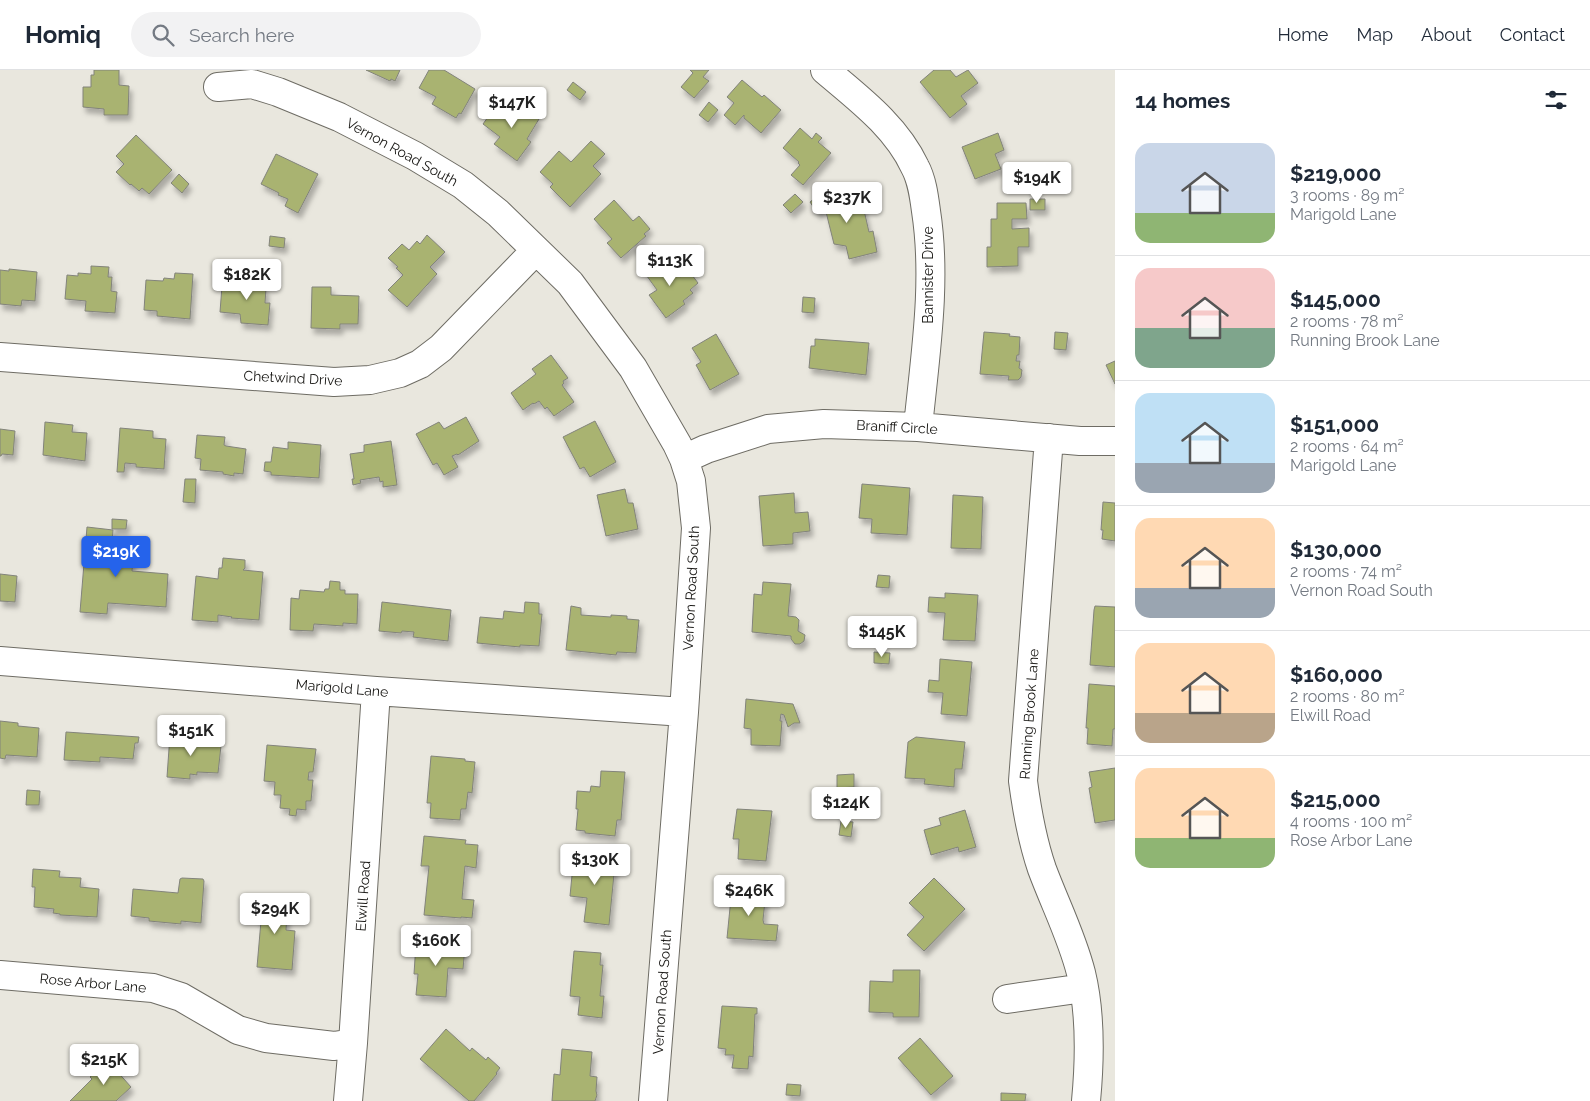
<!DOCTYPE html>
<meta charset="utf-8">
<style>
:root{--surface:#fff;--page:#f2f2f3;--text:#1f2937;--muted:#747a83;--line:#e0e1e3;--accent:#2563eb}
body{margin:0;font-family:Raleway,sans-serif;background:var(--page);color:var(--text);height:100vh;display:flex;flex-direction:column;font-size:19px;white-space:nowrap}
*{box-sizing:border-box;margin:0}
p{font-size:16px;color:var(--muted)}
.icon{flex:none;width:28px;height:28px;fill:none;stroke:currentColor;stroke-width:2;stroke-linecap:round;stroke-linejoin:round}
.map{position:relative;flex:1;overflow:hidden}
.sheet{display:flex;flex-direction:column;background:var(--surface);width:475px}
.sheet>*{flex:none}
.price{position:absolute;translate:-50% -42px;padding:0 11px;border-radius:5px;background:#fff;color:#222;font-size:16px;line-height:32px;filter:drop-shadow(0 1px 2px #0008)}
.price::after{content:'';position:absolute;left:50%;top:30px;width:15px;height:11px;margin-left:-8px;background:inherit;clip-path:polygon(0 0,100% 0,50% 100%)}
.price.current{background:var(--accent);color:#fff}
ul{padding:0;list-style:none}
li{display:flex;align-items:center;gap:15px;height:125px;padding:0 20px}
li+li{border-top:1px solid var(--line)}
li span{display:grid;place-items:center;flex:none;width:140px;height:100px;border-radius:15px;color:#555}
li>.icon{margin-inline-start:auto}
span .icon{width:60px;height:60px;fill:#fffc;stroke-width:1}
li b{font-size:21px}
h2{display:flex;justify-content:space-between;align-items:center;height:60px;padding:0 20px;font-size:21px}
header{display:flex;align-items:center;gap:30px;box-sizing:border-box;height:70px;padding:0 25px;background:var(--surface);border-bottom:1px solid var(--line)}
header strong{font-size:24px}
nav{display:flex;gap:28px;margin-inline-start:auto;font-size:18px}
.search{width:350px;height:45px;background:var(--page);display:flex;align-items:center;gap:12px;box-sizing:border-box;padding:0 18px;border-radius:28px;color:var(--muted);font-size:19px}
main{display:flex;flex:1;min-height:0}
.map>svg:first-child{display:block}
.building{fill:#a9b371;stroke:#82837b;filter:url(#shadow)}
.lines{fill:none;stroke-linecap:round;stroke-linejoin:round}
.minor-casing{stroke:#6e6c64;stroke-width:30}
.minor{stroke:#fff;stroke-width:28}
.labels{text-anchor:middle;stroke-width:4;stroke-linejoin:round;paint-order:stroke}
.street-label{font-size:14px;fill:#181714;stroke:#fff}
</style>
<header>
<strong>Homiq</strong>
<div class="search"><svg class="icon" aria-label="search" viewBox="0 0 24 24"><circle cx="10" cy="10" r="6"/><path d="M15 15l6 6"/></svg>Search here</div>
<nav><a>Home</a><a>Map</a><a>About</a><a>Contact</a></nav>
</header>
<main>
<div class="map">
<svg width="1115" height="1031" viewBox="0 0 1115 1031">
<defs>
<filter id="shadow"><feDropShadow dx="3" dy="5.5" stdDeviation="2.5" flood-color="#0004"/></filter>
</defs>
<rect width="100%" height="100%" fill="#e9e7de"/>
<path class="building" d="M94 0H119V15L129 16 128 45H104V39L83 37V17H91V5H94Z
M366 0H400L395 11 391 9 390 11Z
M429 0H444L475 19 461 44 459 43 456 48 432 34 436 27 419 18Z
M690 0H709L703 7 709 11 694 28 681 17 693 3Z
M934 0H950L956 7 968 0 978 13 961 26 967 34 950 48 920 12Z
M742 10 762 27 764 25 781 40 761 63 744 48V45L735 55 724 45 734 33 727 27Z
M573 12 586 22 580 30 567 20Z
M709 32 718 40 708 52 699 45Z
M498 33 515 43 521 35 539 49 527 69 531 72 517 91 494 74 500 67 483 54Z
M800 58 812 69 816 63 822 68 818 72 831 83 803 115 791 105 800 95 798 93 799 92 783 78Z
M998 63 1004 80 995 84 1001 99 975 109 962 77Z
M136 65 172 100 149 124 142 118 139 121 131 114 130 115 116 102 124 94 116 86Z
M591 71 605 84 593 96 601 104 570 137 550 117 553 114 540 102 559 81 571 92Z
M276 84 318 104 298 143 285 136 288 129 278 125 279 123 261 114Z
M179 104 189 114 182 123 171 113Z
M828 118 839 131 861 127 869 162 873 161 877 182 849 189 846 176 834 174 825 138 818 144 810 132Z
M795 124 803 132 791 143 783 135Z
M1030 129H1045V140H1030Z
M614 130 633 151 639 146 650 159 644 164 646 166 621 188 607 173 612 169 594 149Z
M997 133H1026L1027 149H1012V159L1029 158V177H1018V196L987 197V177H991V149H997Z
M427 165 445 182 430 197 437 204 407 237 388 220 403 205 396 198 398 197 388 188 402 174 409 180 417 171 420 174Z
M270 166 285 168 284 178 269 176Z
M665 187 670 195 672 194 680 207 689 201 698 213 690 220 693 223 683 231 685 234 666 248 649 225 657 220 644 202Z
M91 196 109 197 108 207H112L111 221 117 222 115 243 85 241 86 231 65 229 67 205 78 206V203L91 204Z
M9 199 37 202 35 231 22 230 21 236 0 234V200L9 201Z
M175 203 193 204 190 249 157 246V241L144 240 146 210 163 211 164 208 174 209Z
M247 204 263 206 262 218 266 219 265 233H270L268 255 241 253 240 244 220 242 222 216 246 217Z
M312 217H331V225L359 226 358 254H340V259L311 258Z
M803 227 815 228 814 243 802 242Z
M984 262 1010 264 1009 266 1020 267 1019 285H1017L1016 291H1020L1019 298 1022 300 1021 307 1018 310H1008L1009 306 980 304Z
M1055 262 1068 263 1066 280 1054 279Z
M716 264 739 304 710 320 696 295 701 292 692 278Z
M815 269 869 273 866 305 809 298 811 276H815Z
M551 285 568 308 563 311 564 313 562 315 574 332 554 346 547 337 545 339 539 331 534 334 533 333 523 340 511 323 536 304 532 299Z
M1115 291V314L1106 295Z
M466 347 479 371 458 385 457 384 452 386 458 397 444 405 437 393 433 395 416 364 439 352 444 359Z
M595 351 616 392 590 407 584 397 580 399 563 367Z
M45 352 73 355 72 362 87 363 85 391 43 385Z
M120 358 153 361V368L166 369 164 399 136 397V394L125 393 124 402H117Z
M0 359 15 361 13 385 2 384 1 386H0Z
M197 365 225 367 224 375 226 376 246 379 243 404 234 403V406L223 404V402L200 400 201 389 195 388Z
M391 371 397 415 383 417V411L380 412 379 407 360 410 361 413 353 415 352 409H354L350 384 364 382V375Z
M288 372 321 375 319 408 271 405V402L264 401 265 392H271L273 377 288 379Z
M185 409H196L195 433 183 432Z
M862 414 910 418 907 465 871 463 872 449 859 448Z
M625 419 628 433H633L638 459 606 466 597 425Z
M794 423 795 443 808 442 810 461 793 463V474L763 476 759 426Z
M953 425 983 427 981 479 951 478Z
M1103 432 1115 433V471L1102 469 1103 460H1101Z
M112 449 127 450 126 459H112Z
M87 457 113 460 111 488 133 490 132 501 168 504 166 537 108 533 107 544 80 542Z
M223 488 245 490V498L243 500 263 502 259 550 231 548 232 547 218 545V552L192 550 196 506 218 509 219 498H222Z
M0 504 17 506 15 532 0 531Z
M878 505 890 506 889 518 876 517Z
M330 511 340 512V520H345V524H358L357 554 343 553V556L314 554 313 561 290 560 291 528 299 529 300 520 324 522 325 519H329Z
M763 512 791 514 788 546 796 547 799 550 798 561 805 565 804 571 800 574H795L791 569V566L752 562 754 524 762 525Z
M945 523 978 525 975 571 943 570 945 543 928 542 929 527 945 528Z
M382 532 451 540 448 571 413 567 414 562 402 561 401 563 379 561Z
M525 532 539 533V544H542L539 576 520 575V577L477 573 480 547 503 549 504 541 524 543Z
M571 536 581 538V545L611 547V545L627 546V549L639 550 636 583 617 582 616 585 566 580Z
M1095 536 1115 537V597L1090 595 1094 540Z
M874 582 890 583 889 594 874 593Z
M940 589 972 592 967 646 941 644 943 623 928 622 929 610 939 611Z
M1089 614 1115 616V659H1113L1112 676 1087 674 1088 658H1086Z
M746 629 793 634 800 653H794L788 657 784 645 781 644 780 651H782L780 676 751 675V659L744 658Z
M0 651 18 653V656L39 658 37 687 6 685 5 689 0 688Z
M66 662 139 667 138 673H135L133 689 100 687V692L64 690Z
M170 665 200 667 199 674 221 676 218 703 197 702V705L190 704V709L167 707Z
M916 667 965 672 962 699H955L954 717 924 714 925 709 905 708 908 672Z
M267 675 316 679 313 702H309L308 710H313L311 731H306V740L297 739 296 746 289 745 290 739 280 738 281 725H274L275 712 264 711Z
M431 686 465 689V691L475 692 472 723 468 722 466 739H461L460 750 430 748 431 733H427Z
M1115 698V750L1095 753 1089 718 1092 717 1089 702Z
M601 701 625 702 621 750H617L615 766 585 763V761L576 760 578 739H576L577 721 590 722 591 716 600 717Z
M854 704V717L837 718V705Z
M27 720 40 721 39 735H26Z
M737 739 772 741 766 791 738 789 739 769H733Z
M965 740 976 777 959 782 958 777 931 785 924 760 941 755 939 748Z
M841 751 853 752 851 767 839 765Z
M424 766 466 770 465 774 478 775 476 798 465 796 462 829 474 830 472 848 461 847V848L424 845 429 796H421Z
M588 781 616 784 609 855 584 852 587 828 570 826 573 795 586 796Z
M33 799 60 801 59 807 81 808 80 817 99 819 97 847 60 845V844L53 843 54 839 34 837 35 817H32Z
M182 808 203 809 204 811 201 853 181 851V854L149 851V848L131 846 133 819 178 823 180 809Z
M934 808 965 839 924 881 907 865 924 847 909 833Z
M732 818 766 821 763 850 764 854 778 855 776 871 727 868Z
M259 828 288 830 286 860 295 861 292 900 257 897 261 851 257 850Z
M416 873 465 877 463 899 448 898 446 927 416 925 418 904H414Z
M574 881 601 883 600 895H603L600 926H604L602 948 578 945 580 927 570 926Z
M893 900H920L919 947H893V943L869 942 870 911 893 912Z
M722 936 757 938V944H755L753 987 749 986 748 999 732 998 734 985H725L726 979 718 978Z
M446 959 470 981 472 978 486 990 488 987 500 998 496 1003 497 1004 474 1031H469L420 989Z
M920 968 953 1006 931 1025 898 988Z
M562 979 592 982 590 1006 597 1007 596 1021 597 1025 595 1031H552L554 1004 560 1005Z
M108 991 131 1017 116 1031H70L92 1009 90 1007Z
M787 1014 801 1015 800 1026 786 1025Z
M1001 1023 1026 1024 1025 1031H1001Z"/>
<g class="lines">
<defs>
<path id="minor" d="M825 0C858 28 896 56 915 97 922 110 924 126 926 141 937 212 925 286 918 357
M218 17 252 14 278 22 339 47 415 86 463 115 498 143 570 213 633 298 677 374 684 389 691 411 696 458 684 642 653 1031
M0 287 334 312 370 310 400 303 420 294 441 278 536 180
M1049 368 1023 711C1027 741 1032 770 1042 799 1055 834 1072 867 1081 903 1091 944 1090 989 1086 1031
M684 389 706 379 768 359 824 354 918 357 1080 371H1115
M0 591 376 621 684 642
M0 905 153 918 181 927 238 960 266 968 334 976 353 973
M1007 929 1084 918
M348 1031 353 973 376 621"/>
</defs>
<use href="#minor" class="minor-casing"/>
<use href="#minor" class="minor"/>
</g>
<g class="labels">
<g class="street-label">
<text transform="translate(402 82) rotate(29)" y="5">Vernon Road South</text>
<text transform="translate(928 205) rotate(-90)" y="5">Bannister Drive</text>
<text transform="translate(293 308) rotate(3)" y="5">Chetwind Drive</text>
<text transform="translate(897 357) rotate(3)" y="5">Braniff Circle</text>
<text transform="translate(691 518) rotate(-87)" y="5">Vernon Road South</text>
<text transform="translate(342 618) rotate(5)" y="5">Marigold Lane</text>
<text transform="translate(1029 644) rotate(-86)" y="5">Running Brook Lane</text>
<text transform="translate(363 826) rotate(-86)" y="5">Elwill Road</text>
<text transform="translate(93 913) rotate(5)" y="5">Rose Arbor Lane</text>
<text transform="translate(662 922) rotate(-86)" y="5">Vernon Road South</text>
</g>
</g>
</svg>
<b class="price" style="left:512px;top:59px">$147K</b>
<b class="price" style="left:1037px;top:134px">$194K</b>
<b class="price" style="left:847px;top:154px">$237K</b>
<b class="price" style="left:670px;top:217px">$113K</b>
<b class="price" style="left:247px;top:231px">$182K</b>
<b class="price current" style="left:116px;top:508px">$219K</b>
<b class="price" style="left:882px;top:588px">$145K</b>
<b class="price" style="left:191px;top:687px">$151K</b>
<b class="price" style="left:846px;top:759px">$124K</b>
<b class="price" style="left:595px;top:816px">$130K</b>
<b class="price" style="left:749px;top:847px">$246K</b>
<b class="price" style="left:275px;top:865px">$294K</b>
<b class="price" style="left:436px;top:897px">$160K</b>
<b class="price" style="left:104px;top:1016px">$215K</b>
</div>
<section class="sheet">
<h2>14 homes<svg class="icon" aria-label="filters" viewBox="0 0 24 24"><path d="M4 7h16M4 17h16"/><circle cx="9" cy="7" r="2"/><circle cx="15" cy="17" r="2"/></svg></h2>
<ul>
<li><span style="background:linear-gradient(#c9d6e8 70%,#8fb573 0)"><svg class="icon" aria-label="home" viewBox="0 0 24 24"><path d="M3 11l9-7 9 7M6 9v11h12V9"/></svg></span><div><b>$219,000</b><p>3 rooms · 89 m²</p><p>Marigold Lane</p></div></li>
<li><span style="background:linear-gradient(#f6c9c9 60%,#7fa58c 0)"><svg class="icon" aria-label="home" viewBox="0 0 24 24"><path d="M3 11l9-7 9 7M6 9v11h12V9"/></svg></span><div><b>$145,000</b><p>2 rooms · 78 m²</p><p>Running Brook Lane</p></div></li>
<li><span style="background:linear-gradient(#bfe0f5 70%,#9aa5b1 0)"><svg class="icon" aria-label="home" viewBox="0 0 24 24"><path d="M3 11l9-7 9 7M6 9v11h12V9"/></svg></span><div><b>$151,000</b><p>2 rooms · 64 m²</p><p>Marigold Lane</p></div></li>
<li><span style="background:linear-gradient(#ffd9b3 70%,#9aa5b1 0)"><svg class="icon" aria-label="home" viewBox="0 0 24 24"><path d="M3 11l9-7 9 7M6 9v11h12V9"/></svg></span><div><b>$130,000</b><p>2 rooms · 74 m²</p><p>Vernon Road South</p></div></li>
<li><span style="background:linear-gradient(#ffd9b3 70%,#b9a48a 0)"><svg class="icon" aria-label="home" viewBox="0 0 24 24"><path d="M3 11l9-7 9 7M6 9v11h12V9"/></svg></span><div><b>$160,000</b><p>2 rooms · 80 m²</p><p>Elwill Road</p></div></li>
<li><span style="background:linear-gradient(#ffd9b3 70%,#8fb573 0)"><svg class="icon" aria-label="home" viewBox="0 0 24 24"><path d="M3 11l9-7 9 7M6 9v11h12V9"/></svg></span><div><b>$215,000</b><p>4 rooms · 100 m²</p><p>Rose Arbor Lane</p></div></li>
</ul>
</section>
</main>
